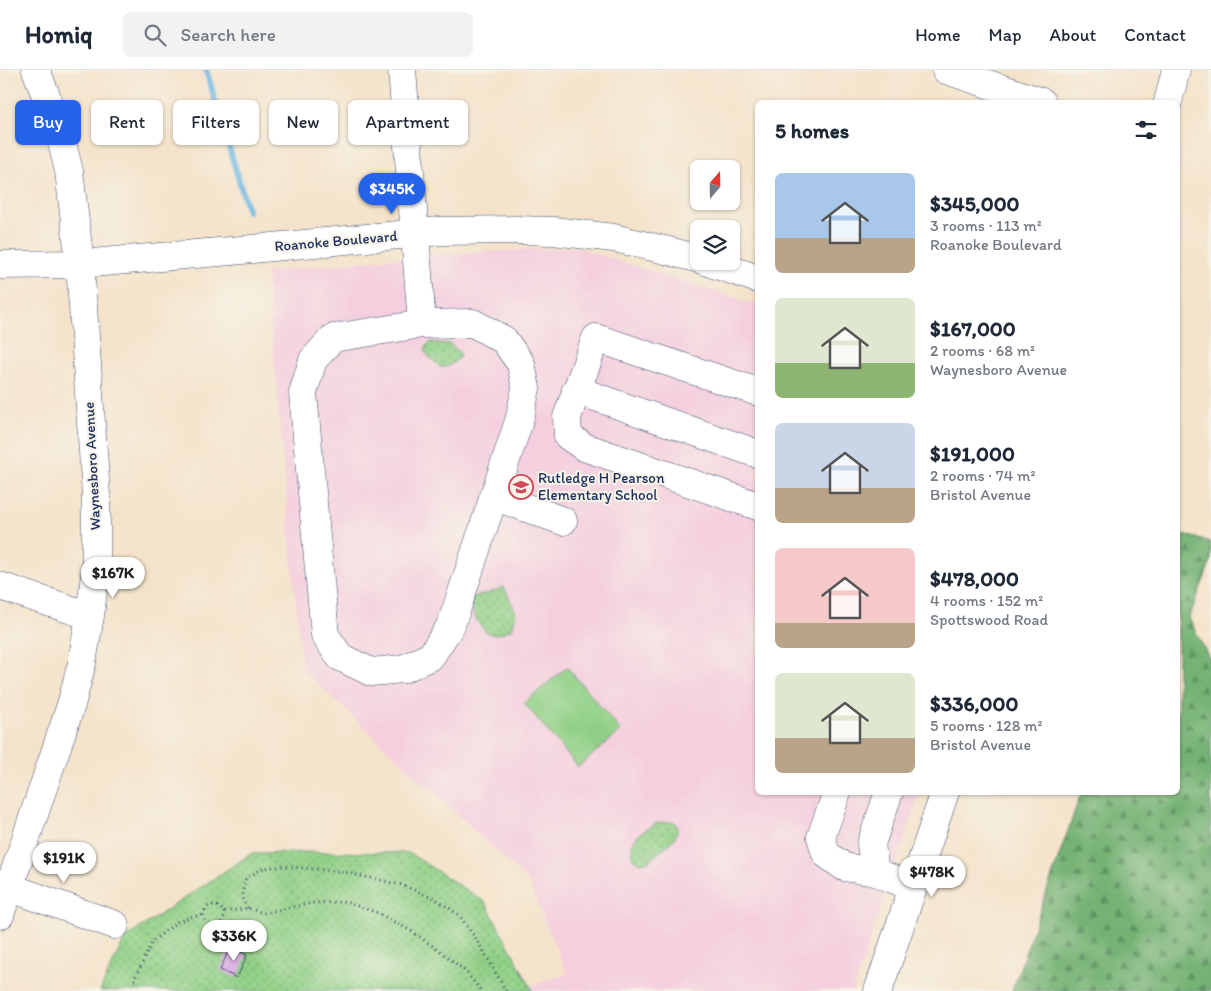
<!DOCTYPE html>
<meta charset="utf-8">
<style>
:root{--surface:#fff;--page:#f2f2f3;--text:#1f2937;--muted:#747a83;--line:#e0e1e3;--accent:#2563eb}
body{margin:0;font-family:Itim,sans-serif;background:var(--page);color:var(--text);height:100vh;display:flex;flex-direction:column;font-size:19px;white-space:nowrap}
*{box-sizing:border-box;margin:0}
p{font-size:16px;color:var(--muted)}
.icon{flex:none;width:28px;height:28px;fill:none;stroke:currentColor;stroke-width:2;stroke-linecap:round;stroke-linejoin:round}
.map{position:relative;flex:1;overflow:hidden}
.details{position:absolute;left:755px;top:30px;width:425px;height:695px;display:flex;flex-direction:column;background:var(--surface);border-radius:8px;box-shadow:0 1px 4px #0004}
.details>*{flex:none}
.banner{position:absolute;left:15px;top:30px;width:475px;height:45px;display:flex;gap:10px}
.needle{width:32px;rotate:20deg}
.controls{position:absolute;left:690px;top:90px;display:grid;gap:10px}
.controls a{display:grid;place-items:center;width:50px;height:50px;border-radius:8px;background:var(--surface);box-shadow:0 1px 4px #0004;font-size:25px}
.price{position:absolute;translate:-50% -42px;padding:0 11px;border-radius:18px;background:#fff;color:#222;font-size:16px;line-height:32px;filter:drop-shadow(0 1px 2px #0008)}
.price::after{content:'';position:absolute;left:50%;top:30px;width:15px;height:11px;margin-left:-8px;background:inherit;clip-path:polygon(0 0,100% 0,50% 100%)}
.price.current{background:var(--accent);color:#fff}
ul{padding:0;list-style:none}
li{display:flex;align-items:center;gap:15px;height:125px;padding:0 20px}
li span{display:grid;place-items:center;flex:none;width:140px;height:100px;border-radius:8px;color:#555}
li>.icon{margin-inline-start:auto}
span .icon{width:60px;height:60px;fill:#fffc;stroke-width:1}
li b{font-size:21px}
h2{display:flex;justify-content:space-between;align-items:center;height:60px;padding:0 20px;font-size:21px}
.pill{padding:0 18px;border-radius:8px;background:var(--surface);box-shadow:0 1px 4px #0004;font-size:18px;line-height:45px}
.pill.current{background:var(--accent);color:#fff}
header{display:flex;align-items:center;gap:30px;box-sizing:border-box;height:70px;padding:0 25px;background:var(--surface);border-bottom:1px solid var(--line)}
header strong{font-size:24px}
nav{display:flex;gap:28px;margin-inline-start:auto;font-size:18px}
.search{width:350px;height:45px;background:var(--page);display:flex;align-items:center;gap:12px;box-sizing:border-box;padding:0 18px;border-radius:8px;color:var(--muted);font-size:19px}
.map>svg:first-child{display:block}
.built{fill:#f4cfde}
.green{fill:#90d086;stroke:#568072}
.forest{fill:url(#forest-firs);stroke:#487068}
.park{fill:url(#park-dots);stroke:#568072}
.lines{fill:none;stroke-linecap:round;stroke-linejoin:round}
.stream{stroke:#68b5e2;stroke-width:6}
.building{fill:#ddade5}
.minor-casing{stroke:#3c4a6e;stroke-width:29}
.path{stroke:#3c4a6e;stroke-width:3;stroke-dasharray:1 4;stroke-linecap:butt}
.minor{stroke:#fff;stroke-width:28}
.labels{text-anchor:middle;stroke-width:4;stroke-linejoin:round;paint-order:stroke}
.street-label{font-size:15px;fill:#1b2f5e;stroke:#f7f3e8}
.poi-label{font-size:15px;fill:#1b2f5e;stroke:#f7f3e8;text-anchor:start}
</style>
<header>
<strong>Homiq</strong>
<div class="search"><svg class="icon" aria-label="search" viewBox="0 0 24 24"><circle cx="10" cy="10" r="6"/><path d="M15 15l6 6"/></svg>Search here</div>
<nav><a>Home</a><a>Map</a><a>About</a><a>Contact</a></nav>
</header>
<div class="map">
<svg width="1211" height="921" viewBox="0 0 1211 921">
<defs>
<pattern id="forest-firs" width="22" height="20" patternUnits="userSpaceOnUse" patternTransform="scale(1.25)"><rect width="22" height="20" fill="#74b273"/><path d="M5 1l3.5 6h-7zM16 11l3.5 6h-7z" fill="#5e9162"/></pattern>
<pattern id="park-dots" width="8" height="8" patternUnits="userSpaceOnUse" patternTransform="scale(1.25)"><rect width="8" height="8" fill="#90d086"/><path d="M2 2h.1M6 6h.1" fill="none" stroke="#75a971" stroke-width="1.8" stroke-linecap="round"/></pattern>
</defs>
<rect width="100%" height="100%" fill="#f7f3e8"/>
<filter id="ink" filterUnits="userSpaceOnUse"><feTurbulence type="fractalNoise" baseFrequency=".02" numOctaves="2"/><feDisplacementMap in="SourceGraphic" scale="10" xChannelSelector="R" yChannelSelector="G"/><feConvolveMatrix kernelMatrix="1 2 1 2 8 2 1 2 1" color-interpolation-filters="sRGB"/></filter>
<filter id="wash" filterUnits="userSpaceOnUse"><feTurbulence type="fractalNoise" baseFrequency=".0096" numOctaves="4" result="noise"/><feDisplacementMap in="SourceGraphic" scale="20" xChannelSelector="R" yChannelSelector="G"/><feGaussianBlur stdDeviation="1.12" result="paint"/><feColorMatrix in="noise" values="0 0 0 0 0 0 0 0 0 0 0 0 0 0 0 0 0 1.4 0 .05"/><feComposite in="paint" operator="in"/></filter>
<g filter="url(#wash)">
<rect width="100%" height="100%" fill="#f4e3ca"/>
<path class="built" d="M575 177 757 235 758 722 920 723 853 921H533L530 916 567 904 528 811 302 599 266 202 420 185Z"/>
<path class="green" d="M567 597 621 661 578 697 524 633Z"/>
<path class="forest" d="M1178 463 1211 472V491L1189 548 1211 592V921H1012L1081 723 1178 722Z"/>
<path class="park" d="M430 272 450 274 460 283V287C454 293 448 298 440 297 433 288 418 283 430 272Z
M504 517 516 542 511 559C505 561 498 566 491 564 482 563 472 543 470 535 470 531 470 530 471 527L489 523Z
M670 752 675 753 677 757V762L674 769 649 791 641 793 633 789 632 774 639 764 657 753Z
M308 782 409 783 485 832 533 921H100L125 868 252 783Z"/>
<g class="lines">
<path class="stream" d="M206 0 248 141"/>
</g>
<g id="blocks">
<path class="building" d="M230 877 247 885 237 908 220 900Z"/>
</g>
</g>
<g filter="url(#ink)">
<use href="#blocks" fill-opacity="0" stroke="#3c4a6e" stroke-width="1"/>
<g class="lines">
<defs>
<path id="minor" d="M402 0 422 254
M946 0 1042 32
M1168 32 1176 0
M705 191 758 209
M0 195 80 194 242 180 440 161 516 160 553 161 614 168 669 181 699 189
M473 253 504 270 521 294 526 318 519 351 451 555 431 586 403 599 371 602 340 587 325 565 303 323 313 290 333 268 422 254Z
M576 320 758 384
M758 322 596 268 567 347 568 366 584 377 758 436
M493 426 563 451
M0 516 90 546
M837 722 821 767 826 784 844 797 875 802 913 817
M875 802 871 774 889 722
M0 814 115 855
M0 845 71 635 82 593 90 546 96 496V425L80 194 69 101 58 57 36 0
M878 921 945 722"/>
</defs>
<use href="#minor" class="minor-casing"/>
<path class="path" d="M248 838C239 829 243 819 246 809L263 798 285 796 344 802 402 815 436 829 459 845 477 870 506 921
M224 842C227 864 197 856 205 840 209 831 220 836 224 842L248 838 263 843 312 833 346 832 378 843 411 861 443 883 466 902 481 921
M135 910H134L152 872 177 852 191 847 204 845"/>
<use href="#minor" class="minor"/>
</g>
</g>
<defs>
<symbol id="school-ring" viewBox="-11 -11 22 22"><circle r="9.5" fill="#f7f3e8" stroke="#d1495b" stroke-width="1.5"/><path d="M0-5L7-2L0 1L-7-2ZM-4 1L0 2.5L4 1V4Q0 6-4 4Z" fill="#d1495b"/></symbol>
</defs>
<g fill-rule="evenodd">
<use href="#school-ring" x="507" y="403" width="28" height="28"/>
</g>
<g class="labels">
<g class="street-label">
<text transform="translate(336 171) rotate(-5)" y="5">Roanoke Boulevard</text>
<text transform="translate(92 396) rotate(-93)" y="5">Waynesboro Avenue</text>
</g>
<g class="poi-label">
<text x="538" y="413">Rutledge H Pearson<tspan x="538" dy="17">Elementary School</tspan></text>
</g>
</g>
</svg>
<div class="controls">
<a><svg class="needle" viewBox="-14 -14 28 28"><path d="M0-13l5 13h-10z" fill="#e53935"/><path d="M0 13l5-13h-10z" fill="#747a83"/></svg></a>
<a><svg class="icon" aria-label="layers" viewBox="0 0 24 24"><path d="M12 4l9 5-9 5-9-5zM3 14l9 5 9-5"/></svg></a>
</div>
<b class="price current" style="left:392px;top:145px">$345K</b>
<b class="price" style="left:113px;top:529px">$167K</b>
<b class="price" style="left:64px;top:814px">$191K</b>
<b class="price" style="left:932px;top:828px">$478K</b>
<b class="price" style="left:234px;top:892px">$336K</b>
<div class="banner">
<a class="pill current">Buy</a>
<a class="pill">Rent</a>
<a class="pill">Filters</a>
<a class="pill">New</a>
<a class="pill">Apartment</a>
</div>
<section class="details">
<h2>5 homes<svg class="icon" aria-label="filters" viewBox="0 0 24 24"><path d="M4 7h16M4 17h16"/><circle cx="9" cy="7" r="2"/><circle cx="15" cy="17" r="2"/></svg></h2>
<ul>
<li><span style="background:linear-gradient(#a9c7e8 65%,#b9a48a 0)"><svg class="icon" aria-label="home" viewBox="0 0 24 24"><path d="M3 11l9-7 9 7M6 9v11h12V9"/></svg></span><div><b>$345,000</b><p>3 rooms · 113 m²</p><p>Roanoke Boulevard</p></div></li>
<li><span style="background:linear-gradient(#dfe7d0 65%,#8fb573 0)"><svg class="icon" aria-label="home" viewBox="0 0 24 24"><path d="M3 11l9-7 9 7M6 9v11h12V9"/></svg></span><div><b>$167,000</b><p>2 rooms · 68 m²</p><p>Waynesboro Avenue</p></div></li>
<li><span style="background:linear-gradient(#c9d6e8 65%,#b9a48a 0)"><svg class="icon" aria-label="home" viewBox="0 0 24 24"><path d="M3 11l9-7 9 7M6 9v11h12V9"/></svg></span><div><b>$191,000</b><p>2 rooms · 74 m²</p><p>Bristol Avenue</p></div></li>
<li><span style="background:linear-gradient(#f6c9c9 75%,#b9a48a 0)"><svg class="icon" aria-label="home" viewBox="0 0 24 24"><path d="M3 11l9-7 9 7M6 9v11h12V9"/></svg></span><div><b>$478,000</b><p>4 rooms · 152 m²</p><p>Spottswood Road</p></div></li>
<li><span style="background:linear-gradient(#dfe7d0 65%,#b9a48a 0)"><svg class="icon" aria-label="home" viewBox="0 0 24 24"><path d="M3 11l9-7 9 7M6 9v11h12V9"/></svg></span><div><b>$336,000</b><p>5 rooms · 128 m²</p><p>Bristol Avenue</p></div></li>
</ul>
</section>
</div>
